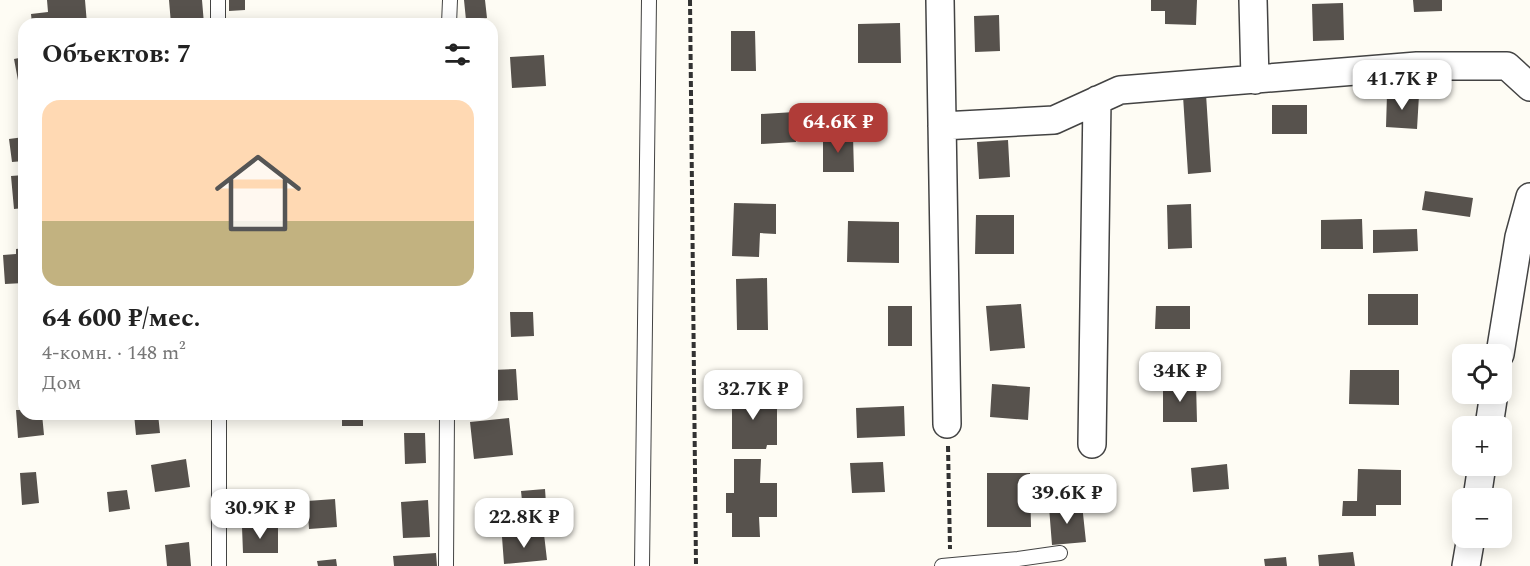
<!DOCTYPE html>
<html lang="ru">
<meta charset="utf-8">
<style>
:root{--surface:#fff;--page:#f2f2f2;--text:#222;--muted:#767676;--accent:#b03c38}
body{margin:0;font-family:Spectral,serif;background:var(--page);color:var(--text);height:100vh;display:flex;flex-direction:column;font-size:22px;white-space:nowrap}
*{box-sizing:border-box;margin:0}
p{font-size:20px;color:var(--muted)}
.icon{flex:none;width:33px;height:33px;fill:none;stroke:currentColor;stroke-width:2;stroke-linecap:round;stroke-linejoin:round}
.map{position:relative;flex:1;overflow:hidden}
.drawer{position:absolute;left:18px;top:18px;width:480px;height:402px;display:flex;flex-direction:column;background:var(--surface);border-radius:18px;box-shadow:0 3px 15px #0003}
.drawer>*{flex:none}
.fabs{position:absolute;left:1452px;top:344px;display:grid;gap:12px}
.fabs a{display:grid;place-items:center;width:60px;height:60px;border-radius:12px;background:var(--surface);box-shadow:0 3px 15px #0003;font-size:30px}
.price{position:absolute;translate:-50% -51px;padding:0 14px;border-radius:12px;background:#fff;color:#222;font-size:20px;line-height:39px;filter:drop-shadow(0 2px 3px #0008)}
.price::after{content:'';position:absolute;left:50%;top:36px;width:18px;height:14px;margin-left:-9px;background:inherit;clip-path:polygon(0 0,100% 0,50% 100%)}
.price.selected{background:var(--accent);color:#fff}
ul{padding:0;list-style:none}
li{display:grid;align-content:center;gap:12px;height:318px;padding:0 24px}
li span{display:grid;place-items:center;height:186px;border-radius:18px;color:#555}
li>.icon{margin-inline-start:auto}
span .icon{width:108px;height:108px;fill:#fffc;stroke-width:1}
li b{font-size:26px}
h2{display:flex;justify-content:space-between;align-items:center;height:72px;padding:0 24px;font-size:26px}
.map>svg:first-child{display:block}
.building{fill:#57524d}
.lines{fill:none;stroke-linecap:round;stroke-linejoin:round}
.service-casing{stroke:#434343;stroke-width:16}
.minor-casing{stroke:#434343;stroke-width:30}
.path{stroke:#323232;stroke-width:4;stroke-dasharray:6 3;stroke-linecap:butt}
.service{stroke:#fff;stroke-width:14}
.minor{stroke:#fff;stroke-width:27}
</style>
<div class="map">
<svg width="1530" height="566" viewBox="0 0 1530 566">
<rect width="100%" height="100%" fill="#fefcf4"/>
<path class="building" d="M47 0H85L87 24H32L31 14 48 12Z
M169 0H202L204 24H171Z
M229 0H245V10L229 11Z
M464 0H485L487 18 466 20Z
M1151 0H1197L1196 25 1165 24V11H1151Z
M1413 0H1442V11L1414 12Z
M1343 3 1344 40 1313 41 1312 4Z
M999 15 1000 51 975 52 974 16Z
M411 19 412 24H368V22Z
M900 23 901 63H858V24Z
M731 31H755L756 71H731Z
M544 55 546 86 512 88 510 57Z
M24 57V90L20 91 14 59Z
M1206 94 1211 172 1188 174 1183 96Z
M1387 94 1419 95 1417 129 1386 127Z
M1272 105H1307V134H1272Z
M795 112 796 142 761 144V114Z
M823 136H853L854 172H823Z
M24 137V161L12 162 9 139Z
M1008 140 1010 177 979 179 977 142Z
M24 175V208L14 209 11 176Z
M1425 191 1473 198 1470 217 1422 210Z
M734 203 776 204V234L760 233 759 257 732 256Z
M1191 204 1192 248 1168 249 1167 205Z
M976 215H1014V254H975Z
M1362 219 1363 249H1321V220Z
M848 221 899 222V263L847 262Z
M1417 229 1418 251 1373 253V230Z
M24 248V283L5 284 3 255 16 254V249Z
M767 278 768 330H737L736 279Z
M1368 294H1418V325H1368Z
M1021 304 1025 348 990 351 986 306Z
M888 306H912V346H888Z
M1156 306H1190V329H1155Z
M510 312H533L534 336 511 337Z
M516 369 518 400 494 401 492 370Z
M1350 370H1399V405L1349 404Z
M1163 383H1196L1197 422H1163Z
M992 384 1030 387 1028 420 990 417Z
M732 391H769L770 407H777V445H767L766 449H732Z
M904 406 905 436 857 438 856 408Z
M16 410H24V414H42L44 435 18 438Z
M134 414H158L160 433 136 435Z
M342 414H363V426H342Z
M385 414H414V416L386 418Z
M509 418 513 455 474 459 470 422Z
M404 433H425L426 463 405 464Z
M186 459 190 487 155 492 151 465Z
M734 459H761L760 483H777V517H759L760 537H732V513H726V493H734Z
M883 462 885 492 852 493 850 463Z
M1227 464 1229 489 1193 492 1191 468Z
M1358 469 1401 470V505H1376V516H1342L1343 501H1357Z
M36 472 39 503 22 505 20 473Z
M987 473H1030L1031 527H987Z
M545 489 547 518 524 520 521 491Z
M127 490 130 509 109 512 107 492Z
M335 499 337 527 309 529 307 501Z
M428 500 430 537 403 538 401 502Z
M1082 504 1086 542 1052 545 1049 507Z
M278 526V553H243L242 527Z
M544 534 547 560 504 564 502 537Z
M189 542 191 566H167L165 545Z
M1353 552 1355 566H1319L1318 555Z
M436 553 437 566H394L393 556Z
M1286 557 1287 566H1265L1264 559Z
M336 559 337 566H318L317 561Z"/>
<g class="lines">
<defs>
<path id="service" d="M218 0V24
M449 24 450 0
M219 414V566
M446 566 447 414
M642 566 649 0
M942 566 1018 559 1060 553"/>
<path id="minor" d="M940 0 947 424
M1253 0 1255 80
M942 126 1054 120 1120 90 1417 66H1507L1530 87
M1500 354 1519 237 1530 197
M1489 426 1494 393
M1092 444 1097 100
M1477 498 1482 465
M1466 566 1471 537"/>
</defs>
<use href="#service" class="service-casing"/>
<use href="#minor" class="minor-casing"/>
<path class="path" d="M690 0 696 566
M948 446 950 549"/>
<use href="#service" class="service"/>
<use href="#minor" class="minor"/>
</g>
</svg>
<div class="fabs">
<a><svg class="icon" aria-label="locate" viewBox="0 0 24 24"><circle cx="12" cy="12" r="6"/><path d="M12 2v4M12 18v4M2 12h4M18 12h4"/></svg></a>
<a>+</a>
<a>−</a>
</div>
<b class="price" style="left:1402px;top:111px">41.7K ₽</b>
<b class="price selected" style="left:838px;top:154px">64.6K ₽</b>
<b class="price" style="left:1180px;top:403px">34K ₽</b>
<b class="price" style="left:753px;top:421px">32.7K ₽</b>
<b class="price" style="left:1067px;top:525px">39.6K ₽</b>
<b class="price" style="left:260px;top:540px">30.9K ₽</b>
<b class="price" style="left:524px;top:549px">22.8K ₽</b>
<section class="drawer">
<h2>Объектов: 7<svg class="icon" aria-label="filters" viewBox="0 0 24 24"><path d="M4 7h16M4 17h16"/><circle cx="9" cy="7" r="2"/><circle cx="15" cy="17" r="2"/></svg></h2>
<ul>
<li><span style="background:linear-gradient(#ffd9b3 65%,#c2b280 0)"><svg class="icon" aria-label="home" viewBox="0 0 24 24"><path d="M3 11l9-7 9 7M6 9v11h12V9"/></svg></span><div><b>64 600 ₽/мес.</b><p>4-комн. · 148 m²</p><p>Дом</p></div></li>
</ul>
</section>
</div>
